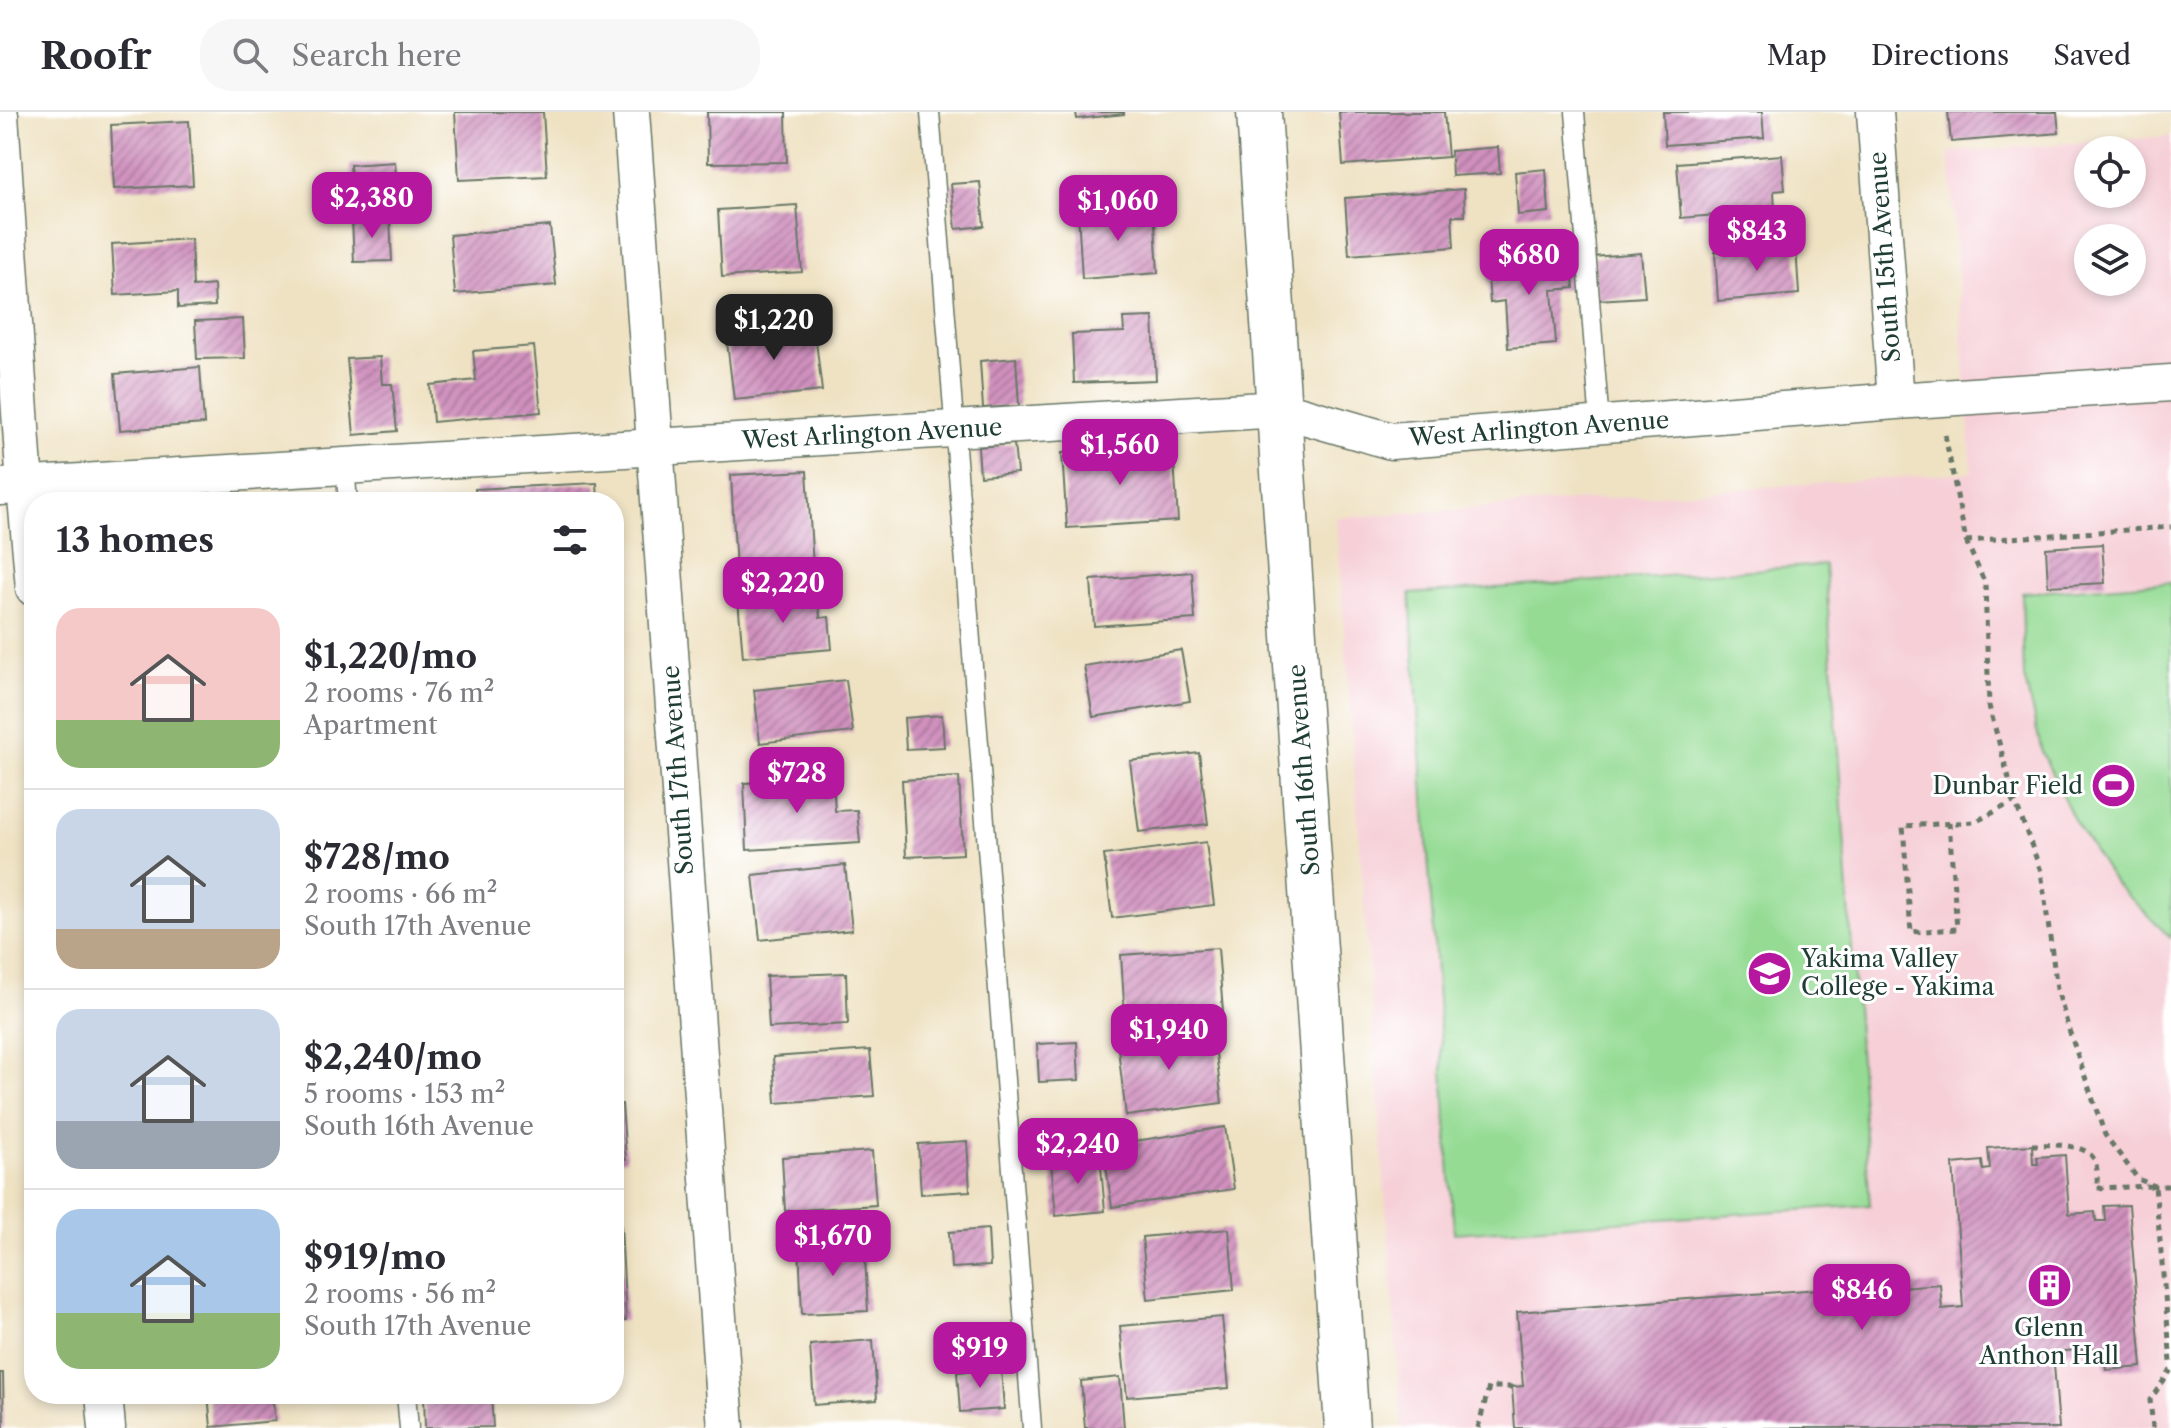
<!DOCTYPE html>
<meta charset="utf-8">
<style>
:root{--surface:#fff;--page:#f7f7f7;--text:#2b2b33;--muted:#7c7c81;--line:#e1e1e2;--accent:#b5179e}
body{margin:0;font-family:"Libre Caslon Text",serif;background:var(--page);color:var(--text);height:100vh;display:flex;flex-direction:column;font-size:30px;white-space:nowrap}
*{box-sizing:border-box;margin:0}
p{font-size:26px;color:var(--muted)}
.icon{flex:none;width:44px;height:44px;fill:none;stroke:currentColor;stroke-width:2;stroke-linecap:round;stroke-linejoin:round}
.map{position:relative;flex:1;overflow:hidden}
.details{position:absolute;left:24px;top:380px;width:600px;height:912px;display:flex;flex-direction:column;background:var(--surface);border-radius:32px;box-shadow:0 4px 12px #0003}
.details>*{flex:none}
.tools{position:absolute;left:2074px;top:24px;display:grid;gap:16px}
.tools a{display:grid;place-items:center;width:72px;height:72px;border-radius:50%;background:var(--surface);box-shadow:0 4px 12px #0003;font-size:40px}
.price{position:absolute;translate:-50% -68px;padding:0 18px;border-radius:16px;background:var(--accent);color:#fff;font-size:26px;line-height:52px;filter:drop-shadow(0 2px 4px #0008)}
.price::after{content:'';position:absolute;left:50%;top:48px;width:24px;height:18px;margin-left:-12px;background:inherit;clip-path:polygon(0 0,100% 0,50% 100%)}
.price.selected{background:#222;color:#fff}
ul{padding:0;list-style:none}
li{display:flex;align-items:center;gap:24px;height:200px;padding:0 32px}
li+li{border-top:2px solid var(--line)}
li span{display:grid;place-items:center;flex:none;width:224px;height:160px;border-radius:24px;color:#555}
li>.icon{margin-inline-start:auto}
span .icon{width:96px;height:96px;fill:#fffc;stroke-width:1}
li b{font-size:34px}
h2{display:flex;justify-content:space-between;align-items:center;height:96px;padding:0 32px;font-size:34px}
header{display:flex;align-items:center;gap:48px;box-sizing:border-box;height:112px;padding:0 40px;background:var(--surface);border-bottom:2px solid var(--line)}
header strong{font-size:38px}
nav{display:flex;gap:44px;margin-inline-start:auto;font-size:28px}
.search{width:560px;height:72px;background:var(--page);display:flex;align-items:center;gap:20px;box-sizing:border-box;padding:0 28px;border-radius:32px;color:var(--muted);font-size:30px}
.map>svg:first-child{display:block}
.built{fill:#f6cfd7;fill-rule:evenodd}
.park{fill:#95db94;stroke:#5a8c64;stroke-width:2}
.building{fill:url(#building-hatch)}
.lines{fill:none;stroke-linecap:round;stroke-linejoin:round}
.service-casing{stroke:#687766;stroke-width:21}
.minor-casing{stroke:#687766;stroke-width:39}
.primary-casing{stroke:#687766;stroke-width:47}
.path{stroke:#687766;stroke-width:5;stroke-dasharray:6 6;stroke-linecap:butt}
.service{stroke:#fff;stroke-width:18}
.minor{stroke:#fff;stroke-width:36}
.primary{stroke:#fff;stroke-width:44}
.labels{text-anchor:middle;stroke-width:6;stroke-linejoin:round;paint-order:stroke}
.street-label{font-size:24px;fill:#1f3d34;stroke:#fff}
.poi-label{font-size:24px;fill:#1f3d34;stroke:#fff;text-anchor:end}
</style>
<header>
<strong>Roofr</strong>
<div class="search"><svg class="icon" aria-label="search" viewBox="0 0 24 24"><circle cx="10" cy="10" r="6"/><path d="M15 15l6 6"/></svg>Search here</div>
<nav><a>Map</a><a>Directions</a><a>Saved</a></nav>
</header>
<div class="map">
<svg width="2171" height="1316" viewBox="0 0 2171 1316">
<defs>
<pattern id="building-hatch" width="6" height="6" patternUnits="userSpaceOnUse" patternTransform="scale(2)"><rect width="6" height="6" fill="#d090be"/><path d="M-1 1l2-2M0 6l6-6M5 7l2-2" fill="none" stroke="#a8779b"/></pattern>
</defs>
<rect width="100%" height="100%" fill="#fff"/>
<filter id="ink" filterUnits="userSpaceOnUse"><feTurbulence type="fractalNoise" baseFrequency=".0125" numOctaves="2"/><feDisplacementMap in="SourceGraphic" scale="16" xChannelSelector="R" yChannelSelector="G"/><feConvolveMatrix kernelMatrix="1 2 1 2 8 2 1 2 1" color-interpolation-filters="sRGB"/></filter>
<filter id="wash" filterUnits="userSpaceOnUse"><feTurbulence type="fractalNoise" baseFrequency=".006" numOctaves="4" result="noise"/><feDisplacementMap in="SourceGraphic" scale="32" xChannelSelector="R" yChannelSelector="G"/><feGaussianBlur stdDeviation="1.8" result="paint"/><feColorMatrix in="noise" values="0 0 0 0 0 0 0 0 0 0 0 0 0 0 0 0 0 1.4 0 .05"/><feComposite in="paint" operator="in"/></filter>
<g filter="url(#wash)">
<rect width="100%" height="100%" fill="#efe2c3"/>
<path class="built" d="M2171 24V1316H1402L1336 406 1972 360 1949 40ZM2088 38H2132V82H2088ZM2088 126H2132V170H2088Z"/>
<path class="park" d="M1825 453 1870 1093 1454 1121 1410 482Z
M2171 470V826L2116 773 2074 708 2042 640 2024 565 2022 481Z"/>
<g id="blocks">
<path class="building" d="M455 0H543L547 64 459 68Z
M707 0H786L787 50 708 51Z
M1076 0H1124V2L1077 7Z
M1339 0H1444L1448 45 1343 53Z
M1663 0H1762L1764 26 1665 33Z
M1948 0H2057L2059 21 1951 30Z
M189 9 193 73 114 77 111 13Z
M1498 35 1500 61 1452 64 1451 39Z
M1782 43 1785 78 1774 79 1775 98 1681 106 1677 51Z
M395 50 398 90 353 94 350 53Z
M1546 57 1549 100 1518 103 1515 60Z
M980 70 984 114 956 117 951 72Z
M1464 77 1465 104H1452L1454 135 1349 143 1345 86Z
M797 93 802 160 722 165 718 98Z
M1154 95 1158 161 1082 167 1078 100Z
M390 106 392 149 354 150 352 107Z
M550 114 556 173 455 182 450 123Z
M191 127 193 175 214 173 215 194 178 196V179L115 183 112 132Z
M1796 134 1799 182 1718 189 1715 140Z
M1641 141 1645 185 1597 188 1593 145Z
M1571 145 1574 176 1552 178 1556 232 1508 236 1505 189 1490 191 1487 151Z
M1153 205 1156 268 1074 271 1072 222 1124 220 1123 206Z
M243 207 245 246 197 247 195 209Z
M814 212 822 279 734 288 726 222Z
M534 234 541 300 433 310 430 273 476 268 473 239Z
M380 245 382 272H392L397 319 354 323 347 247Z
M1016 246 1019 294 983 296 980 249Z
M200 255 204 312 120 318 115 262Z
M1014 332 1017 361 980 364 978 335Z
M1173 333 1178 409 1067 416 1062 341Z
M807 359 813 455 736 459 731 363Z
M597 371 598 390H476L475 377Z
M2102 432 2105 471 2048 474 2046 436Z
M1192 460 1195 507 1094 514 1091 468Z
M818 480 820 506 829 505 832 537 743 545 738 487Z
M1181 538 1190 589 1093 605 1084 554Z
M846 568 853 620 760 631 754 578Z
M942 603 944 635 906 637 904 606Z
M1199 641 1208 712 1139 720 1130 649Z
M959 665 963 742 906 745 902 668Z
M833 666 835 699 857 698 860 731 747 738 744 671Z
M1206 730 1214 793 1112 806 1104 743Z
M845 753 852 818 760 828 753 763Z
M1218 836 1223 900 1125 907 1121 843Z
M846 861 848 912 769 916 766 864Z
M1213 917 1222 991 1126 1004 1117 928Z
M1077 930 1079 968 1039 970 1037 932Z
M870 938 874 984 776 991 773 945Z
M622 992 626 1048 614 1049V993Z
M1225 1015 1234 1077 1112 1095 1103 1034Z
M967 1029 970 1079 921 1082 918 1032Z
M2032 1033 2033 1052H2038L2037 1045 2065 1043 2069 1102 2095 1100 2096 1109H2105L2104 1094 2129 1093 2142 1255 2106 1258 2104 1236 2053 1240 2059 1316H1515L1512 1275 1523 1274 1517 1200 1819 1177 1820 1181 1940 1172 1942 1197 1963 1195 1953 1052 1982 1049 1983 1058 1990 1057 1988 1036Z
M872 1039 876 1093 785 1099 782 1045Z
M1100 1044 1105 1099 1056 1104 1051 1049Z
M621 1114 626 1209H614V1115Z
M988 1117 990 1154 951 1156 949 1120Z
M1229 1117 1234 1178 1148 1187 1142 1125Z
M864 1129 868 1199 802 1202 799 1132Z
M1222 1205 1229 1276 1127 1285 1120 1214Z
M873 1228 877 1288 814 1293 810 1233Z
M1001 1257 1004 1297 960 1300 957 1260Z
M0 1261H3L4 1316H0Z
M1120 1265 1124 1316H1085L1081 1269Z
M208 1282H272L275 1309 211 1315Z
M424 1282H491L493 1315 425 1316Z"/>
</g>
</g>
<g filter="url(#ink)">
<use href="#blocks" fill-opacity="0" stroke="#687766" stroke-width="2"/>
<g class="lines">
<defs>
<path id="service" d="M930 0 1032 1316
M1575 0 1600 313
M345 355 348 390
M406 1282 409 1316"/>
<path id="minor" d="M631 0 726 1316
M1875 0 1896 289
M0 3 25 374 34 476
M0 375 1280 297 1391 329 1896 289 2171 271
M104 1282 107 1316"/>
<path id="primary" d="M1259 0 1347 1316"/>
</defs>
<use href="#service" class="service-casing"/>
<use href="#minor" class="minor-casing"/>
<use href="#primary" class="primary-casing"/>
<path class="path" d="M1945 323 1966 429 1985 471 1989 594 2015 689 2041 759 2057 877 2069 918 2105 1023 2138 1067 2155 1074H2171
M1966 429 2171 415
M1949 710 1957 817 1911 820 1903 714 1975 710 2015 689
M2032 1033C2049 1033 2087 1030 2095 1049 2098 1056 2097 1069 2097 1076L2155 1074 2171 1250
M1478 1316 1489 1275H1517
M2153 1316 2150 1288 2171 1258"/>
<use href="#service" class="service"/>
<use href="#minor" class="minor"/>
<use href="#primary" class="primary"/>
</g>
</g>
<defs>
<symbol id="stadium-disc" viewBox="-11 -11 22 22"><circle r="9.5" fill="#b5179e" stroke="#fff"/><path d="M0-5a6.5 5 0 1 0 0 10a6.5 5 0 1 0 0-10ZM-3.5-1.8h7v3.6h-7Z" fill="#fff"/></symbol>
<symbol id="university-disc" viewBox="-11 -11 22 22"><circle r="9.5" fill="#b5179e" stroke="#fff"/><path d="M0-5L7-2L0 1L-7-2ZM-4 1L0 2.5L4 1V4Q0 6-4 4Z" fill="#fff"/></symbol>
<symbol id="building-disc" viewBox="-11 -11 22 22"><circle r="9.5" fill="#b5179e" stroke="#fff"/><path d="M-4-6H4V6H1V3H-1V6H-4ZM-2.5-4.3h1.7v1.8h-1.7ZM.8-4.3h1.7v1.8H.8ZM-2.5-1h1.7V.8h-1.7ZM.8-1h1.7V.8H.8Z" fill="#fff"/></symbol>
</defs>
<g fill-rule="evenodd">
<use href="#stadium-disc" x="2088" y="648" width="51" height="51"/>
<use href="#university-disc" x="1744" y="836" width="51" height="51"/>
<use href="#building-disc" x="2024" y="1148" width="51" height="51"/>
</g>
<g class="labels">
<g class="street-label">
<text transform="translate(1885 145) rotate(-94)" y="8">South 15th Avenue</text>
<text transform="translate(1539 317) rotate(-4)" y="8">West Arlington Avenue</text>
<text transform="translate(872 322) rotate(-3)" y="8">West Arlington Avenue</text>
<text transform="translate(678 658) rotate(-94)" y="8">South 17th Avenue</text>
<text transform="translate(1304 658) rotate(-94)" y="8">South 16th Avenue</text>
</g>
<g class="poi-label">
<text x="2083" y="682">Dunbar Field</text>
<text x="1801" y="855" text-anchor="start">Yakima Valley<tspan x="1801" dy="28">College - Yakima</tspan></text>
<text x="2049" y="1224" text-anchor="middle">Glenn<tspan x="2049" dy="28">Anthon Hall</tspan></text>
</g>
</g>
</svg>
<div class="tools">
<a><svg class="icon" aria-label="locate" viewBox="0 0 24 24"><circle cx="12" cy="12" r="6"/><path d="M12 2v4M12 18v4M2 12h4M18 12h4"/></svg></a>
<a><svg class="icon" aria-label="layers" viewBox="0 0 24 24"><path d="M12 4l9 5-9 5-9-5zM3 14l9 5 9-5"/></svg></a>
</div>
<b class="price" style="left:372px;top:128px">$2,380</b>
<b class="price" style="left:1118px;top:131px">$1,060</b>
<b class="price" style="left:1757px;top:161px">$843</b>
<b class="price" style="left:1529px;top:185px">$680</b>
<b class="price selected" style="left:774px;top:250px">$1,220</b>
<b class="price" style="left:1120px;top:375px">$1,560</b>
<b class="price" style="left:783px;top:513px">$2,220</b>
<b class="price" style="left:797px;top:703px">$728</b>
<b class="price" style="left:1169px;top:960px">$1,940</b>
<b class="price" style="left:1078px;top:1074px">$2,240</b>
<b class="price" style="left:833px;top:1166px">$1,670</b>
<b class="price" style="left:1862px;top:1220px">$846</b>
<b class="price" style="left:980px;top:1278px">$919</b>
<section class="details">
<h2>13 homes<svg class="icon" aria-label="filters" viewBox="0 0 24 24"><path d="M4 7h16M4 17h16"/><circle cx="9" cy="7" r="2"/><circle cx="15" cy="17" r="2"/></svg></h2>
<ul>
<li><span style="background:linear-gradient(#f6c9c9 70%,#8fb573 0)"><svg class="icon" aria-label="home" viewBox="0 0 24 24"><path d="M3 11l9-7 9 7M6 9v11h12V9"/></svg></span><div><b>$1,220/mo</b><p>2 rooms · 76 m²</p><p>Apartment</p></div></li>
<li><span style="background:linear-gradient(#c9d6e8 75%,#b9a48a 0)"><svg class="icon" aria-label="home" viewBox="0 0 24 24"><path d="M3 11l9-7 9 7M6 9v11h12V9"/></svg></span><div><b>$728/mo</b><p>2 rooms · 66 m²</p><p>South 17th Avenue</p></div></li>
<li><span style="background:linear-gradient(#c9d6e8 70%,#9aa5b1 0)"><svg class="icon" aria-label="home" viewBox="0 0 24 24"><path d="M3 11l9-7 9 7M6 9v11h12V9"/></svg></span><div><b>$2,240/mo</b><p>5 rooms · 153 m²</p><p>South 16th Avenue</p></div></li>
<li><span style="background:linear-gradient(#a9c7e8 65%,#8fb573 0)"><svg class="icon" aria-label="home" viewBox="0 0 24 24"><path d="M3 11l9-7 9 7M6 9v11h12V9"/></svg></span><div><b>$919/mo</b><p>2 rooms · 56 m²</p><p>South 17th Avenue</p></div></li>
</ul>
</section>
</div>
